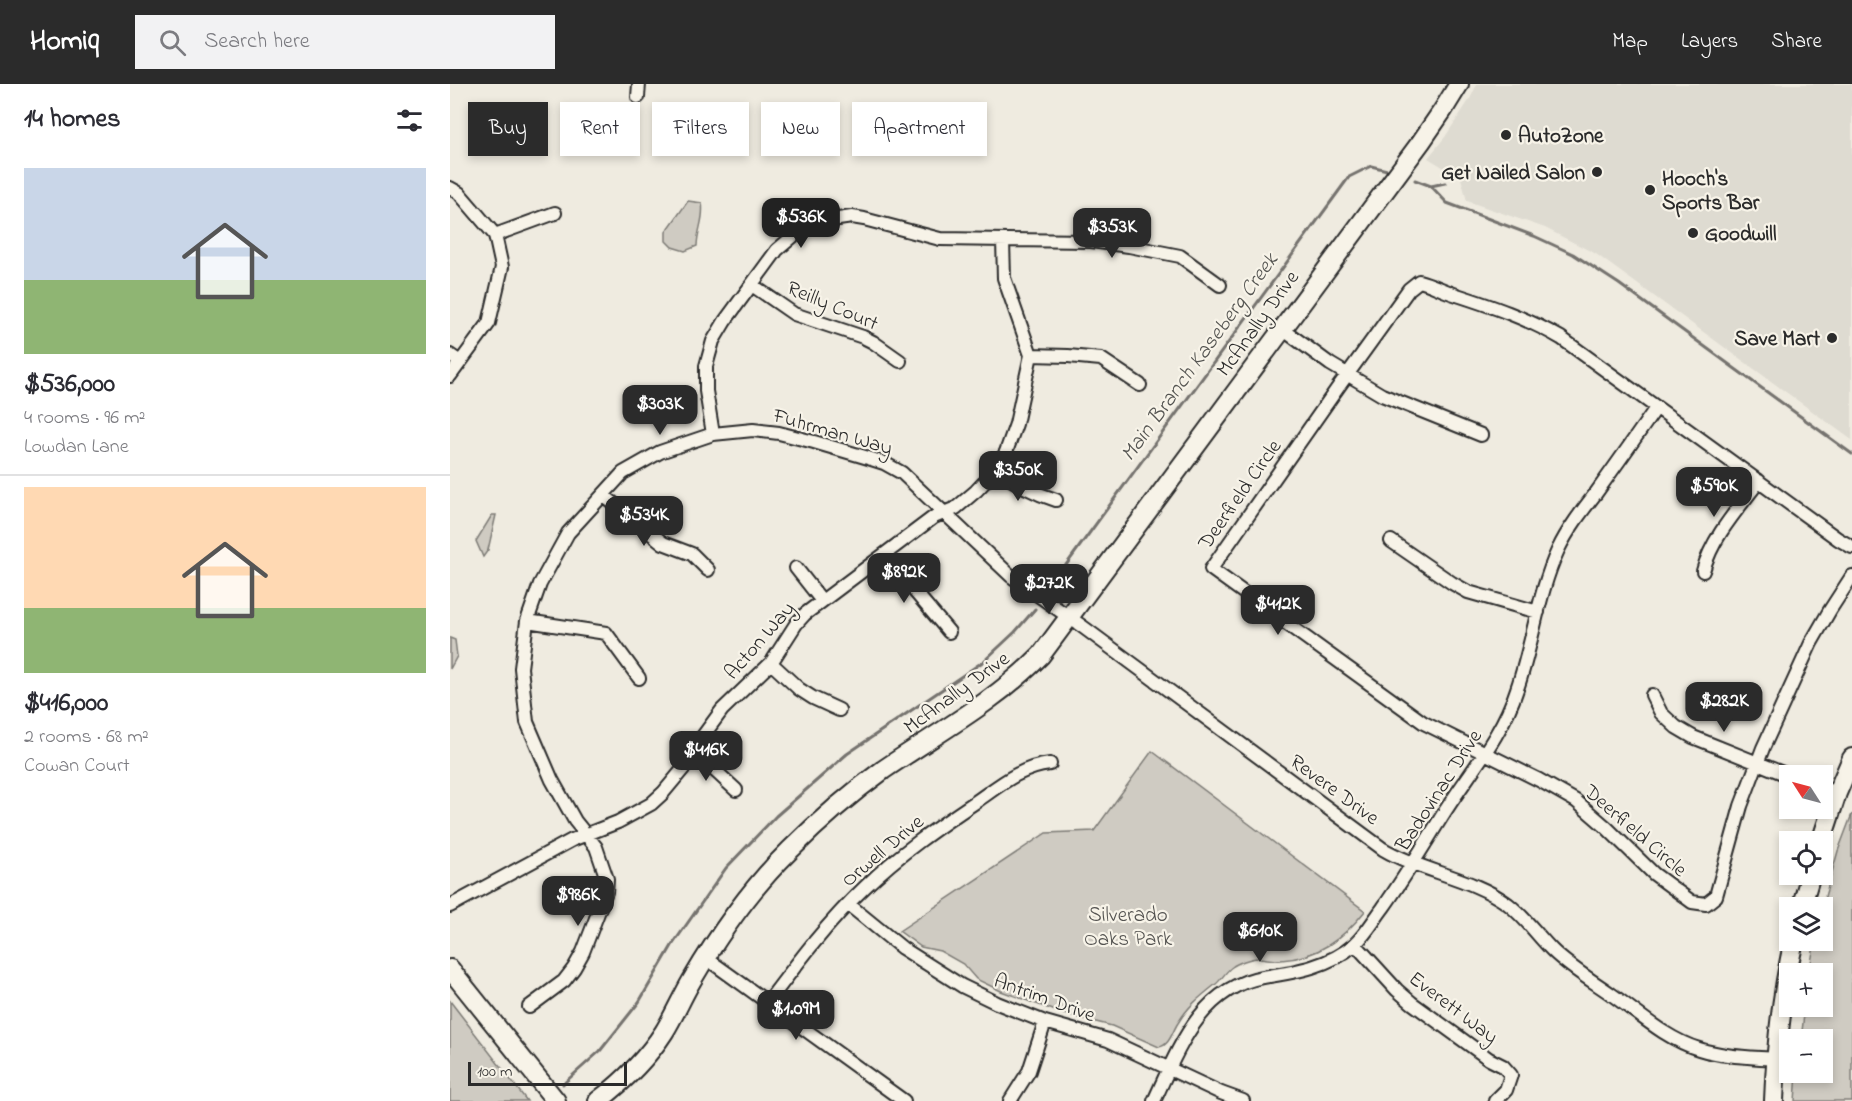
<!DOCTYPE html>
<meta charset="utf-8">
<style>
:root{--surface:#fff;--page:#f2f2f3;--text:#2b2b33;--muted:#7c7c81;--line:#e1e1e2;--accent:#2b2b2b}
body{margin:0;font-family:"Indie Flower",sans-serif;background:var(--page);color:var(--text);height:100vh;display:flex;flex-direction:column;font-size:22px;white-space:nowrap}
*{box-sizing:border-box;margin:0}
p{font-size:20px;color:var(--muted)}
.icon{flex:none;width:33px;height:33px;fill:none;stroke:currentColor;stroke-width:2;stroke-linecap:round;stroke-linejoin:round}
.map{position:relative;flex:1;overflow:hidden}
.panel{display:flex;flex-direction:column;background:var(--surface);width:450px}
.panel>*{flex:none}
.banner{position:absolute;left:18px;top:18px;width:570px;height:54px;display:flex;gap:12px}
.needle{width:39px;rotate:306deg}
.buttons{position:absolute;left:1329px;top:681px;display:grid;gap:12px}
.buttons a{display:grid;place-items:center;width:54px;height:54px;border-radius:0px;background:var(--surface);box-shadow:0 3px 9px #0003;font-size:30px}
.scale{position:absolute;left:18px;bottom:15px;width:159px;box-sizing:border-box;padding-left:6px;border:3px solid #2b2b2b;border-top:0;font-size:16px;line-height:21px;white-space:nowrap;color:#2b2b2b;-webkit-text-stroke:4px #f7f3e8;paint-order:stroke}
.price{position:absolute;translate:-50% -51px;padding:0 14px;border-radius:12px;background:var(--accent);color:#fff;font-size:20px;line-height:39px;filter:drop-shadow(0 2px 3px #0008)}
.price::after{content:'';position:absolute;left:50%;top:36px;width:18px;height:14px;margin-left:-9px;background:inherit;clip-path:polygon(0 0,100% 0,50% 100%)}
.price.on{background:#222;color:#fff}
ul{padding:0;list-style:none}
li{display:grid;align-content:center;gap:12px;height:318px;padding:0 24px}
li+li{border-top:2px solid var(--line)}
li span{display:grid;place-items:center;height:186px;border-radius:0px;color:#555}
li>.icon{margin-inline-start:auto}
span .icon{width:108px;height:108px;fill:#fffc;stroke-width:1}
li b{font-size:26px}
h2{display:flex;justify-content:space-between;align-items:center;height:72px;padding:0 24px;font-size:26px}
.tag{padding:0 21px;border-radius:0px;background:var(--surface);box-shadow:0 3px 9px #0003;font-size:21px;line-height:54px}
.tag.on{background:var(--accent);color:#fff}
header{display:flex;align-items:center;gap:36px;box-sizing:border-box;height:84px;padding:0 30px;background:var(--accent);color:#fff}
header strong{font-size:28px}
nav{display:flex;gap:33px;margin-inline-start:auto;font-size:21px}
.search{width:420px;height:54px;background:var(--page);display:flex;align-items:center;gap:15px;box-sizing:border-box;padding:0 21px;border-radius:0px;color:var(--muted);font-size:22px}
main{display:flex;flex:1;min-height:0}
.map>svg:first-child{display:block}
.built{fill:#dedbd1}
.green{fill:#cfcbc2;stroke:#7d7b76;stroke-width:1.5}
.lines{fill:none;stroke-linecap:round;stroke-linejoin:round}
.stream{stroke:#74726e;stroke-width:3}
.street-casing{stroke:#2b2b2b;stroke-width:16}
.secondary-casing{stroke:#2b2b2b;stroke-width:22}
.street{stroke:#f7f3e8;stroke-width:12}
.secondary{stroke:#f7f3e8;stroke-width:18}
.poi-dot{fill:#2b2b2b;stroke:#f7f3e8;stroke-width:2}
.labels{text-anchor:middle;stroke-width:4.5;stroke-linejoin:round;paint-order:stroke}
.poi-label{font-size:21px;font-weight:bold;fill:#2b2b2b;stroke:#f7f3e8;text-anchor:start}
.street-label{font-size:21px;fill:#2b2b2b;stroke:#f7f3e8}
.park-label{font-size:21px;fill:#545351;stroke:#f7f3e8}
.water-label{font-size:22px;font-style:italic;fill:#555552;stroke:#f7f3e8}
</style>
<header>
<strong>Homiq</strong>
<div class="search"><svg class="icon" aria-label="search" viewBox="0 0 24 24"><circle cx="10" cy="10" r="6"/><path d="M15 15l6 6"/></svg>Search here</div>
<nav><a>Map</a><a>Layers</a><a>Share</a></nav>
</header>
<main>
<section class="panel">
<h2>14 homes<svg class="icon" aria-label="filters" viewBox="0 0 24 24"><path d="M4 7h16M4 17h16"/><circle cx="9" cy="7" r="2"/><circle cx="15" cy="17" r="2"/></svg></h2>
<ul>
<li><span style="background:linear-gradient(#c9d6e8 60%,#8fb573 0)"><svg class="icon" aria-label="home" viewBox="0 0 24 24"><path d="M3 11l9-7 9 7M6 9v11h12V9"/></svg></span><div><b>$536,000</b><p>4 rooms · 96 m²</p><p>Lowdan Lane</p></div></li>
<li><span style="background:linear-gradient(#ffd9b3 65%,#8fb573 0)"><svg class="icon" aria-label="home" viewBox="0 0 24 24"><path d="M3 11l9-7 9 7M6 9v11h12V9"/></svg></span><div><b>$416,000</b><p>2 rooms · 68 m²</p><p>Cowan Court</p></div></li>
</ul>
</section>
<div class="map">
<svg width="1402" height="1017" viewBox="0 0 1402 1017">
<rect width="100%" height="100%" fill="#efebe0"/>
<filter id="ink" filterUnits="userSpaceOnUse"><feTurbulence type="fractalNoise" baseFrequency=".0167" numOctaves="2"/><feDisplacementMap in="SourceGraphic" scale="12" xChannelSelector="R" yChannelSelector="G"/><feConvolveMatrix kernelMatrix="1 2 1 2 8 2 1 2 1" color-interpolation-filters="sRGB"/></filter>
<g filter="url(#ink)">
<path class="built" d="M1027 0H1402V356L1146 170 1095 144 1017 117 1011 94 978 74 995 53 1020 15Z"/>
<path class="green" d="M238 117 252 119C255 134 247 147 247 162L235 167 222 163 216 157V148Z
M42 431H46L38 466 33 473 26 457Z
M0 554 5 556 7 572 0 585Z
M702 667 915 827C893 855 867 874 831 876 823 877 815 874 808 874 801 874 787 879 782 883 776 887 772 895 766 900 751 912 738 922 728 939 722 948 720 961 709 963L662 942 614 930 551 907 526 895 513 880 490 867 471 863 449 847 596 749 644 747Z
M1402 730V1017H1345L1347 989 1372 988V956L1351 955 1355 923 1372 922V890L1359 889 1365 857 1372 856V823L1388 767Z
M0 917 77 1017H0Z"/>
<g class="lines">
<path class="stream" d="M965 96 981 102 995 99
M981 102 997 119 1084 152 1123 170 1169 200 1402 370
M600 503 899 93 921 82 937 86
M113 1000 150 967 189 918 223 860 276 784 326 732 397 670 534 577 565 548 585 525"/>
<defs>
<path id="street" d="M188 13 189 0
M0 104 9 109 45 151 52 183 39 239 0 292
M45 151 105 129
M302 201 344 230 413 253 423 258 450 277
M831 244 880 280 932 311 1031 351
M0 271 10 278
M581 271 618 272 651 275 690 301
M263 350 256 307V282L263 257 275 237 327 166 348 148 375 137 402 133 414 135 490 155 641 157 679 162 730 172 770 201
M546 386C566 399 583 409 606 416
M153 411 213 459 242 470 258 486
M941 457 1002 499 1018 508 1088 528
M1402 463 1388 455 1111 254C1077 234 1041 222 1004 210 992 206 981 200 969 197L959 205 889 302 761 485 974 639 1089 696 1126 717 1156 743 1204 790 1242 818 1256 820 1266 812 1291 722 1313 664 1361 559 1380 526 1402 492
M434 471 499 548
M346 484 372 517
M1253 487C1262 453 1288 425 1309 397
M77 537 156 549 189 594
M321 579 349 605 363 614 389 626
M1202 611 1211 629 1226 643 1243 653 1340 692
M242 671 260 682 286 706
M1372 704 1387 709
M398 820 452 864 512 902 547 919 595 938 658 956 771 1009 793 1017
M0 822 122 756 168 738 201 720 213 709 233 685 250 656 272 626 321 579 346 540 355 530 484 433 506 424 526 407 546 386 556 368 566 340 581 271 554 194 553 156
M905 860 947 906 962 919 1039 975 1053 982 1061 991 1056 1006 1045 1017
M256 874 454 1017
M318 918C348 878 378 838 415 803 449 770 488 743 527 717 550 701 571 683 600 680
M79 923 114 897 124 884 133 868 156 808 157 795 146 763 125 737 102 696 77 638 71 584 77 537 90 500 118 449 173 389 210 368 263 350 303 346 329 349 364 358 415 373 434 379 452 389 561 492 633 543 933 765C972 788 1021 793 1058 820 1075 833 1087 851 1102 866 1119 883 1141 896 1161 910 1188 929 1216 955 1249 965 1274 973 1301 973 1326 975
M560 1017 579 987 595 938
M704 1017C728 966 750 904 813 893 845 888 879 883 905 860 916 850 924 836 933 824 953 796 971 766 989 737 1016 692 1051 655 1067 605 1083 559 1088 509 1108 466 1118 445 1132 427 1146 409 1166 381 1186 353 1206 324"/>
<path id="secondary" d="M1371 758 1387 709 1402 674
M1351 824 1361 790
M0 885 106 1017
M148 1017C174 997 196 976 214 948 224 932 232 913 242 896 269 850 302 803 340 766 369 737 400 710 433 686 487 649 545 618 591 571L971 58 993 26 1009 0
M1324 1017C1326 963 1332 909 1344 856"/>
</defs>
<use href="#street" class="street-casing"/>
<use href="#secondary" class="secondary-casing"/>
<use href="#street" class="street"/>
<use href="#secondary" class="secondary"/>
</g>
</g>
<g class="poi-dot">
<circle cx="1056" cy="51" r="6"/>
<circle cx="1147" cy="88" r="6"/>
<circle cx="1200" cy="106" r="6"/>
<circle cx="1243" cy="149" r="6"/>
<circle cx="1382" cy="254" r="6"/>
</g>
<g class="labels">
<g class="poi-label">
<text x="1068" y="58">AutoZone</text>
<text x="1135" y="95" text-anchor="end">Get Nailed Salon</text>
<text x="1212" y="101">Hooch's<tspan x="1212" dy="24">Sports Bar</tspan></text>
<text x="1255" y="156">Goodwill</text>
<text x="1370" y="261" text-anchor="end">Save Mart</text>
</g>
<g class="street-label">
<text transform="translate(383 221) rotate(23)" y="7">Reilly Court</text>
<text transform="translate(807 239) rotate(-54)" y="7">McAnally Drive</text>
<text transform="translate(383 347) rotate(16)" y="7">Fuhrman Way</text>
<text transform="translate(789 410) rotate(-55)" y="7">Deerfield Circle</text>
<text transform="translate(309 556) rotate(-49)" y="7">Acton Way</text>
<text transform="translate(506 608) rotate(-36)" y="7">McAnally Drive</text>
<text transform="translate(885 705) rotate(36)" y="7">Revere Drive</text>
<text transform="translate(988 706) rotate(-57)" y="7">Badovinac Drive</text>
<text transform="translate(1186 746) rotate(41)" y="7">Deerfield Circle</text>
<text transform="translate(432 766) rotate(-40)" y="7">Orwell Drive</text>
<text transform="translate(595 913) rotate(20)" y="7">Antrim Drive</text>
<text transform="translate(1004 923) rotate(37)" y="7">Everett Way</text>
</g>
<g class="park-label">
<text x="678" y="837">Silverado<tspan x="678" dy="24">Oaks Park</tspan></text>
</g>
<g class="water-label">
<text transform="translate(748 272) rotate(-54)" y="8">Main Branch Kaseberg Creek</text>
</g>
</g>
</svg>
<div class="buttons">
<a><svg class="needle" viewBox="-14 -14 28 28"><path d="M0-13l5 13h-10z" fill="#e53935"/><path d="M0 13l5-13h-10z" fill="#7c7c81"/></svg></a>
<a><svg class="icon" aria-label="locate" viewBox="0 0 24 24"><circle cx="12" cy="12" r="6"/><path d="M12 2v4M12 18v4M2 12h4M18 12h4"/></svg></a>
<a><svg class="icon" aria-label="layers" viewBox="0 0 24 24"><path d="M12 4l9 5-9 5-9-5zM3 14l9 5 9-5"/></svg></a>
<a>+</a>
<a>−</a>
</div>
<div class="scale">100 m</div>
<b class="price on" style="left:351px;top:165px">$536K</b>
<b class="price" style="left:662px;top:175px">$353K</b>
<b class="price" style="left:210px;top:352px">$303K</b>
<b class="price" style="left:568px;top:418px">$350K</b>
<b class="price" style="left:1264px;top:434px">$590K</b>
<b class="price" style="left:194px;top:463px">$534K</b>
<b class="price" style="left:454px;top:520px">$892K</b>
<b class="price" style="left:599px;top:531px">$272K</b>
<b class="price" style="left:828px;top:552px">$412K</b>
<b class="price" style="left:1274px;top:649px">$282K</b>
<b class="price" style="left:256px;top:698px">$416K</b>
<b class="price" style="left:128px;top:843px">$986K</b>
<b class="price" style="left:810px;top:879px">$610K</b>
<b class="price" style="left:346px;top:957px">$1.09M</b>
<div class="banner">
<a class="tag on">Buy</a>
<a class="tag">Rent</a>
<a class="tag">Filters</a>
<a class="tag">New</a>
<a class="tag">Apartment</a>
</div>
</div>
</main>
